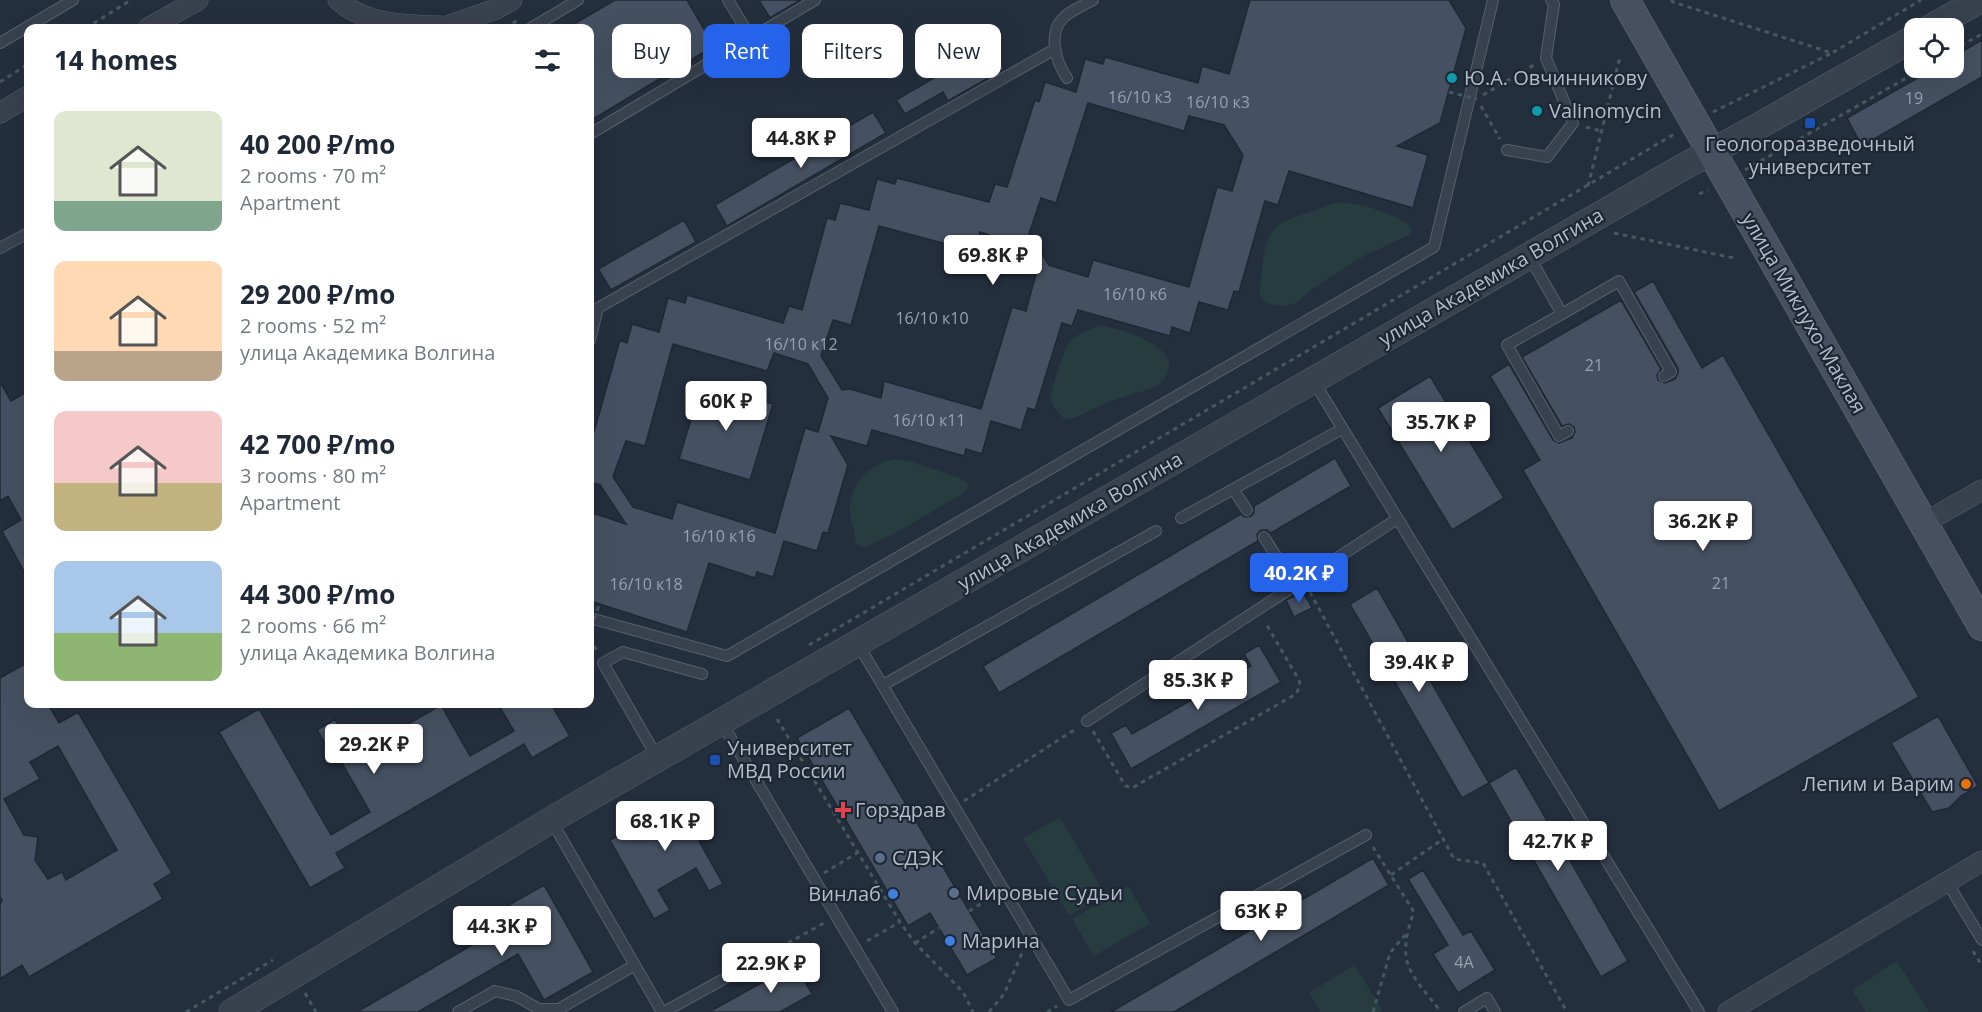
<!DOCTYPE html>
<meta charset="utf-8">
<style>
:root{--surface:#fff;--page:#f6f6f7;--text:#1f2937;--muted:#747a83;--accent:#2563eb}
body{margin:0;font-family:"Open Sans",sans-serif;background:var(--page);color:var(--text);height:100vh;display:flex;flex-direction:column;font-size:22px;white-space:nowrap}
*{box-sizing:border-box;margin:0}
p{font-size:20px;color:var(--muted)}
.icon{flex:none;width:33px;height:33px;fill:none;stroke:currentColor;stroke-width:2;stroke-linecap:round;stroke-linejoin:round}
.map{position:relative;flex:1;overflow:hidden}
.sheet{position:absolute;left:24px;top:24px;width:570px;height:684px;display:flex;flex-direction:column;background:var(--surface);border-radius:12px;box-shadow:0 6px 24px #0002}
.sheet>*{flex:none}
.guide{position:absolute;left:612px;top:24px;width:570px;height:54px;display:flex;gap:12px}
.buttons{position:absolute;left:1904px;top:18px;display:grid;gap:12px}
.buttons a{display:grid;place-items:center;width:60px;height:60px;border-radius:12px;background:var(--surface);box-shadow:0 6px 24px #0002;font-size:30px}
.price{position:absolute;translate:-50% -51px;padding:0 14px;border-radius:6px;background:#fff;color:#222;font-size:20px;line-height:39px;filter:drop-shadow(0 2px 3px #0008)}
.price::after{content:'';position:absolute;left:50%;top:36px;width:18px;height:14px;margin-left:-9px;background:inherit;clip-path:polygon(0 0,100% 0,50% 100%)}
.price.selected{background:var(--accent);color:#fff}
ul{padding:0;list-style:none}
li{display:flex;align-items:center;gap:18px;height:150px;padding:0 30px}
li span{display:grid;place-items:center;flex:none;width:168px;height:120px;border-radius:12px;color:#555}
li>.icon{margin-inline-start:auto}
span .icon{width:72px;height:72px;fill:#fffc;stroke-width:1}
li b{font-size:26px}
h2{display:flex;justify-content:space-between;align-items:center;height:72px;padding:0 30px;font-size:26px}
.pill{padding:0 21px;border-radius:12px;background:var(--surface);box-shadow:0 6px 24px #0002;font-size:21px;line-height:54px}
.pill.selected{background:var(--accent);color:#fff}
.map>svg:first-child{display:block}
.green{fill:#263c3f}
.building{fill:#455162;stroke:#1f2835;stroke-width:1.5;fill-rule:evenodd}
.lines{fill:none;stroke-linecap:round;stroke-linejoin:round}
.service-casing{stroke:#565f6c;stroke-width:12}
.minor-casing{stroke:#565f6c;stroke-width:21}
.tertiary-casing{stroke:#565f6c;stroke-width:27}
.secondary-casing{stroke:#565f6c;stroke-width:30}
.path{stroke:#44595c;stroke-width:3;stroke-dasharray:4.5 4.5;stroke-linecap:butt}
.service{stroke:#38414e;stroke-width:10}
.minor{stroke:#38414e;stroke-width:20}
.tertiary{stroke:#38414e;stroke-width:26}
.secondary{stroke:#465061;stroke-width:28}
.path-bridge{stroke:#44595c;stroke-width:3;stroke-dasharray:4.5 4.5;stroke-linecap:butt}
.culture-dot{fill:#0f9aa8;stroke:#1d2633;stroke-width:2}
.transit-dot{fill:#1a4fb4;stroke:#1d2633;stroke-width:2}
.food-dot{fill:#e8710a;stroke:#1d2633;stroke-width:2}
.health-dot{fill:#e0444e;stroke:#1d2633;stroke-width:2}
.service-dot{fill:#5c6f8a;stroke:#1d2633;stroke-width:2}
.shop-dot{fill:#3f7fe0;stroke:#1d2633;stroke-width:2}
.labels{text-anchor:middle;stroke-width:4.5;stroke-linejoin:round;paint-order:stroke}
.number-label{font-size:16px;fill:#98a1af}
.poi-label{font-size:20px;fill:#b4bcc9;stroke:#1d2633;text-anchor:start}
.street-label{font-size:20px;fill:#b4bcc9;stroke:#1d2633}
</style>
<div class="map">
<svg width="1982" height="1012" viewBox="0 0 1982 1012">
<rect width="100%" height="100%" fill="#242f3e"/>
<path class="green" d="M1339 202 1366 206 1394 216 1409 225 1411 234 1360 258 1314 288 1294 304 1285 306 1275 305 1267 303 1260 297C1261 280 1262 240 1274 229 1284 219 1300 216 1313 211 1322 208 1328 203 1339 202Z
M1101 325C1125 330 1198 351 1157 386 1138 393 1118 398 1099 406 1086 411 1079 419 1064 419 1059 413 1052 407 1051 399 1050 391 1065 346 1071 340 1077 335 1093 327 1101 325Z
M895 459 912 462 962 479 968 484 967 491 896 533 863 548 856 543C855 533 852 524 850 515 847 487 868 463 895 459Z
M1060 817 1105 894 1069 916 1023 838Z
M1128 886 1150 923 1094 956 1072 919Z
M1897 961 1929 1012H1866L1852 990Z
M1354 965 1382 1009 1378 1012H1321L1309 993Z"/>
<path class="building" d="M615 0H687L714 46 590 121V28H567Z
M759 0H800L770 18Z
M1250 0H1449L1466 28 1440 123 1397 146 1428 155 1413 208 1289 171 1278 205 1265 201 1239 292 1234 291 1228 310 1199 302 1190 333 1172 327 1170 336 1078 310 1072 326 1062 323 1035 410 1028 408 1021 430 991 421 982 454 966 449 964 456 872 430 867 446 831 436 848 465 828 533 823 532 817 551 784 541 773 577 757 572 755 578 709 563 687 632 590 601V512L626 524 600 485 590 482V430L594 432 620 340 627 343 632 324 659 332 668 298 685 303 687 295 783 323 789 306 802 310 827 218 835 220 840 203 869 210 877 179 895 184 897 178 989 202 995 184 1007 187 1035 100 1039 102 1045 82 1076 92 1085 59 1103 64 1105 57 1198 83 1202 66 1229 74ZM1088 103 1184 131 1189 116 1224 125 1243 155 1232 191 1217 187 1189 287 1093 260 1088 277 1049 265 1029 234 1041 198 1056 203ZM879 226 976 252 980 232 1014 243 1036 274 1026 311 1012 307 981 409 884 381 881 398 850 389 842 390 821 356 833 320 851 325ZM673 344 767 371 774 353 808 364 828 398 818 432 805 428 775 533 677 502 672 519 633 507 613 477 626 441 645 446Z
M1982 40V77L1862 146 1847 118 1935 68H1953V57Z
M990 45 1004 69 948 101 943 92 905 114 896 100Z
M873 112 886 133 727 226 715 205Z
M684 220 696 242 611 290 598 269Z
M1653 281 1702 368 1723 355 1919 697 1719 811 1523 470 1540 460 1490 376 1509 364 1553 440 1559 443 1572 438 1575 432 1574 427 1569 424 1562 426 1522 357 1621 300 1661 369 1657 375 1658 380 1665 383 1675 379 1678 373V368L1634 292Z
M1430 376 1504 498 1452 530 1378 408Z
M0 382 11 401 28 391V579L2 531 21 520 8 496 0 501Z
M702 383 773 404 750 480 679 459Z
M1335 458 1351 486 1271 533 1267 530H1261L1257 534 1258 541 999 693 983 666 1241 514 1244 517 1251 516 1254 513V506Z
M1377 588 1489 783 1462 798 1350 604Z
M1303 592 1312 608 1294 617 1286 600Z
M1259 645 1281 682 1131 769 1111 733 1126 725 1132 734 1251 666 1244 654Z
M28 662V704H48L59 723 78 712 172 873 154 884 163 899 29 977 22 965 0 979V905L2 900 0 897V678ZM58 746 117 850 66 880 62 872 48 879 35 860 38 837 24 835 4 799 40 779 30 762Z
M498 704H551L570 736 532 758 524 744 336 853 345 868 310 888 219 732 259 709 331 835 370 812 331 744 327 747 317 730 335 719 356 754 441 705 470 756 514 731Z
M849 708 997 958 967 975 930 913 908 926 797 738Z
M1938 716 1978 786 1961 796 1949 808 1932 812 1891 743Z
M1516 767 1628 961 1601 977 1489 783Z
M677 801 685 814 704 803 713 818 693 830 723 884 709 891 696 868 658 890 670 910 654 919 610 840 639 824 632 812 647 804 652 814Z
M1373 858 1389 885 1174 1012H1111Z
M1423 870 1463 935 1471 931 1495 970 1458 993 1433 954 1448 945 1408 879Z
M544 885 593 972 544 1000 518 954 418 1012H357L503 927 495 913Z
M795 964 812 994 780 1012H709Z"/>
<g class="lines">
<defs>
<path id="service" d="M728 0 751 38 815 0
M531 28 578 0
M0 43 73 0
M1067 78C1056 62 1047 33 1064 17 1072 10 1084 5 1093 0
M590 134 751 38
M1507 150 1547 157 1573 123 1546 58 1554 4 1551 0
M0 248 28 233
M1529 256 1562 314 1507 345 1559 436 1568 431
M1562 314 1619 281 1671 372 1664 376
M590 340 598 308 1055 49
M1313 380 1699 1012
M1233 489 1247 510
M1181 518 1342 429
M1264 537 1295 586
M590 618 727 656 1434 247 1493 0
M858 644 1069 1000 1366 835
M883 685 1156 531
M1087 721 1397 519
M722 723 893 1012
M658 759 603 663 623 652 702 674
M551 820 662 1012
M1947 882 1982 940
M458 1012 495 991 516 996 539 1009H559L635 965
M664 1012 776 950
M1464 1012 1487 998 1495 1012"/>
<path id="minor" d="M338 0C369 28 411 24 451 27
M148 28 198 0
M442 28 496 9 512 0
M0 113 28 96
M1924 523 1982 490
M1728 1012 1982 861"/>
<path id="tertiary" d="M1930 28 1980 0
M232 1012 556 817 1683 167 1750 131 1914 38"/>
<path id="secondary" d="M1625 0 1982 626"/>
</defs>
<use href="#service" class="service-casing"/>
<use href="#minor" class="minor-casing"/>
<use href="#tertiary" class="tertiary-casing"/>
<use href="#secondary" class="secondary-casing"/>
<path class="path" d="M1671 0 1673 2 1832 53 1921 0
M86 28 131 0
M505 28 520 19
M1953 50 1982 34
M0 82 28 64
M1483 95 1534 65
M1481 106 1500 139
M1713 112 1832 53
M1586 127 1601 131
M1745 170 1924 68
M1588 186 1620 57
M1699 194 1708 190
M1614 233 1734 258
M1310 592 1454 859 1483 863 1567 1012
M590 638 597 651
M809 645 1676 133
M777 719 900 922 915 943 963 992 973 1012
M1093 731 1123 782 1126 786 1132 788 1296 694 1300 686 1299 680 1265 622
M964 801 1077 728
M1373 847 1414 912C1395 964 1410 972 1441 1012
M824 873 857 853
M1391 875 1443 839
M969 911 992 897
M867 941 900 922
M788 943 824 923
M915 943 939 928
M1973 951 1982 966
M305 993 316 1012
M186 1012 273 960
M989 1012 1004 994 1023 951
M1047 1012 1057 1006
M1373 1012 1390 953 1405 935"/>
<use href="#service" class="service"/>
<use href="#minor" class="minor"/>
<use href="#tertiary" class="tertiary"/>
<use href="#secondary" class="secondary"/>
<path class="path-bridge" d="M1449 92 1477 99
M592 628 599 604"/>
</g>
<g class="culture-dot">
<circle cx="1452" cy="78" r="6"/>
<circle cx="1537" cy="111" r="6"/>
</g>
<g class="transit-dot">
<rect x="1804" y="117" width="12" height="12" rx="3"/>
<rect x="709" y="754" width="12" height="12" rx="3"/>
</g>
<circle class="food-dot" cx="1966" cy="784" r="6"/>
<path class="health-dot" d="M840 801h6v6h6v6h-6v6h-6v-6h-6v-6h6z"/>
<g class="service-dot">
<circle cx="880" cy="858" r="6"/>
<circle cx="954" cy="893" r="6"/>
</g>
<g class="shop-dot">
<circle cx="893" cy="894" r="6"/>
<circle cx="950" cy="941" r="6"/>
</g>
<g class="labels">
<g class="number-label">
<text x="1140" y="103">16/10 к3</text>
<text x="1914" y="104">19</text>
<text x="1218" y="108">16/10 к3</text>
<text x="1135" y="300">16/10 к6</text>
<text x="932" y="324">16/10 к10</text>
<text x="801" y="350">16/10 к12</text>
<text x="1594" y="371">21</text>
<text x="929" y="426">16/10 к11</text>
<text x="719" y="542">16/10 к16</text>
<text x="1721" y="589">21</text>
<text x="646" y="590">16/10 к18</text>
<text x="1464" y="968">4А</text>
</g>
<g class="poi-label">
<text x="1464" y="85">Ю.А. Овчинникову</text>
<text x="1549" y="118">Valinomycin</text>
<text x="1810" y="151" text-anchor="middle">Геологоразведочный<tspan x="1810" dy="23">университет</tspan></text>
<text x="727" y="755">Университет<tspan x="727" dy="23">МВД России</tspan></text>
<text x="1954" y="791" text-anchor="end">Лепим и Варим</text>
<text x="855" y="817">Горздрав</text>
<text x="892" y="865">СДЭК</text>
<text x="966" y="900">Мировые Судьи</text>
<text x="881" y="901" text-anchor="end">Винлаб</text>
<text x="962" y="948">Марина</text>
</g>
<g class="street-label">
<text transform="translate(1491 277) rotate(-30)" y="7">улица Академика Волгина</text>
<text transform="translate(1804 313) rotate(60)" y="7">улица Миклухо-Маклая</text>
<text transform="translate(1070 521) rotate(-30)" y="7">улица Академика Волгина</text>
</g>
</g>
</svg>
<div class="buttons">
<a><svg class="icon" aria-label="locate" viewBox="0 0 24 24"><circle cx="12" cy="12" r="6"/><path d="M12 2v4M12 18v4M2 12h4M18 12h4"/></svg></a>
</div>
<b class="price" style="left:801px;top:169px">44.8K ₽</b>
<b class="price" style="left:993px;top:286px">69.8K ₽</b>
<b class="price" style="left:726px;top:432px">60K ₽</b>
<b class="price" style="left:1441px;top:453px">35.7K ₽</b>
<b class="price" style="left:1703px;top:552px">36.2K ₽</b>
<b class="price selected" style="left:1299px;top:604px">40.2K ₽</b>
<b class="price" style="left:1419px;top:693px">39.4K ₽</b>
<b class="price" style="left:1198px;top:711px">85.3K ₽</b>
<b class="price" style="left:374px;top:775px">29.2K ₽</b>
<b class="price" style="left:665px;top:852px">68.1K ₽</b>
<b class="price" style="left:1558px;top:872px">42.7K ₽</b>
<b class="price" style="left:1261px;top:942px">63K ₽</b>
<b class="price" style="left:502px;top:957px">44.3K ₽</b>
<b class="price" style="left:771px;top:994px">22.9K ₽</b>
<div class="guide">
<a class="pill">Buy</a>
<a class="pill selected">Rent</a>
<a class="pill">Filters</a>
<a class="pill">New</a>
</div>
<section class="sheet">
<h2>14 homes<svg class="icon" aria-label="filters" viewBox="0 0 24 24"><path d="M4 7h16M4 17h16"/><circle cx="9" cy="7" r="2"/><circle cx="15" cy="17" r="2"/></svg></h2>
<ul>
<li><span style="background:linear-gradient(#dfe7d0 75%,#7fa58c 0)"><svg class="icon" aria-label="home" viewBox="0 0 24 24"><path d="M3 11l9-7 9 7M6 9v11h12V9"/></svg></span><div><b>40 200 ₽/mo</b><p>2 rooms · 70 m²</p><p>Apartment</p></div></li>
<li><span style="background:linear-gradient(#ffd9b3 75%,#b9a48a 0)"><svg class="icon" aria-label="home" viewBox="0 0 24 24"><path d="M3 11l9-7 9 7M6 9v11h12V9"/></svg></span><div><b>29 200 ₽/mo</b><p>2 rooms · 52 m²</p><p>улица Академика Волгина</p></div></li>
<li><span style="background:linear-gradient(#f6c9c9 60%,#c2b280 0)"><svg class="icon" aria-label="home" viewBox="0 0 24 24"><path d="M3 11l9-7 9 7M6 9v11h12V9"/></svg></span><div><b>42 700 ₽/mo</b><p>3 rooms · 80 m²</p><p>Apartment</p></div></li>
<li><span style="background:linear-gradient(#a9c7e8 60%,#8fb573 0)"><svg class="icon" aria-label="home" viewBox="0 0 24 24"><path d="M3 11l9-7 9 7M6 9v11h12V9"/></svg></span><div><b>44 300 ₽/mo</b><p>2 rooms · 66 m²</p><p>улица Академика Волгина</p></div></li>
</ul>
</section>
</div>
